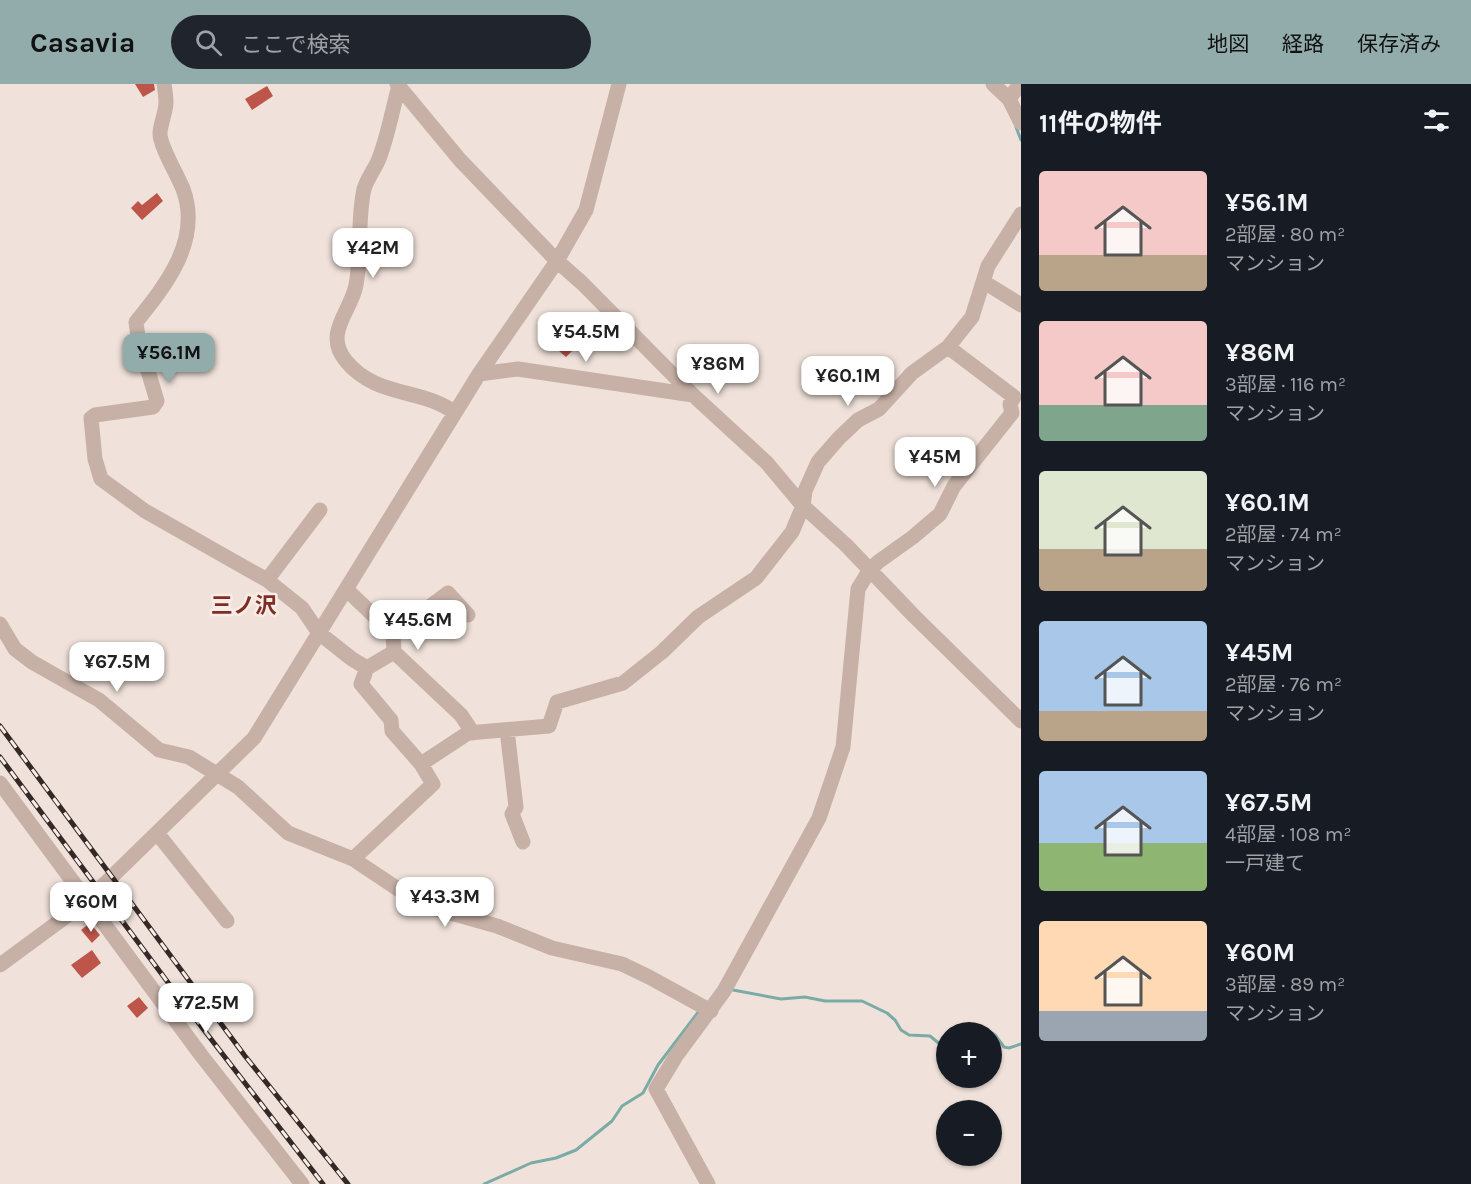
<!DOCTYPE html>
<html lang="ja">
<meta charset="utf-8">
<style>
:root{--surface:#171b24;--page:#20242c;--text:#f1f3f6;--muted:#9ea1a6;--accent:#92abab}
body{margin:0;font-family:Karla,"Noto Sans JP",sans-serif;background:var(--page);color:var(--text);height:100vh;display:flex;flex-direction:column;font-size:22px;white-space:nowrap}
*{box-sizing:border-box;margin:0}
p{font-size:20px;color:var(--muted)}
.icon{flex:none;width:33px;height:33px;fill:none;stroke:currentColor;stroke-width:2;stroke-linecap:round;stroke-linejoin:round}
.map{position:relative;flex:1;overflow:hidden}
.sheet{display:flex;flex-direction:column;background:var(--surface);width:450px}
.sheet>*{flex:none}
.fabs{position:absolute;left:936px;top:938px;display:grid;gap:12px}
.fabs a{display:grid;place-items:center;width:66px;height:66px;border-radius:50%;background:var(--surface);box-shadow:0 2px 4px #0004;font-size:30px}
.price{position:absolute;translate:-50% -51px;padding:0 14px;border-radius:12px;background:#fff;color:#222;font-size:20px;line-height:39px;filter:drop-shadow(0 2px 3px #0008)}
.price::after{content:'';position:absolute;left:50%;top:36px;width:18px;height:14px;margin-left:-9px;background:inherit;clip-path:polygon(0 0,100% 0,50% 100%)}
.price.active{background:var(--accent);color:#111}
ul{padding:0;list-style:none}
li{display:flex;align-items:center;gap:18px;height:150px;padding:0 18px}
li span{display:grid;place-items:center;flex:none;width:168px;height:120px;border-radius:6px;color:#555}
li>.icon{margin-inline-start:auto}
span .icon{width:72px;height:72px;fill:#fffc;stroke-width:1}
li b{font-size:26px}
h2{display:flex;justify-content:space-between;align-items:center;height:72px;padding:0 18px;font-size:26px}
header{display:flex;align-items:center;gap:36px;box-sizing:border-box;height:84px;padding:0 30px;background:var(--accent);color:#111}
header strong{font-size:28px}
nav{display:flex;gap:33px;margin-inline-start:auto;font-size:21px}
.search{width:420px;height:54px;background:var(--page);display:flex;align-items:center;gap:15px;box-sizing:border-box;padding:0 21px;border-radius:33px;color:var(--muted);font-size:22px}
main{display:flex;flex:1;min-height:0}
.map>svg:first-child{display:block}
.lines{fill:none;stroke-linecap:round;stroke-linejoin:round}
.stream{stroke:#7baba6;stroke-width:3}
.building{fill:#be554a}
.minor{stroke:#c7b1a7;stroke-width:15}
.rail-casing{stroke:#342927;stroke-width:5}
.rail{stroke:#f8ede6;stroke-width:3;stroke-dasharray:9;stroke-linecap:butt}
.labels{text-anchor:middle;stroke-width:5;stroke-linejoin:round;paint-order:stroke}
.neighbourhood-label{font-size:22px;font-weight:bold;fill:#7e2e25;stroke:#f8ede6}
</style>
<header>
<strong>Casavia</strong>
<div class="search"><svg class="icon" aria-label="search" viewBox="0 0 24 24"><circle cx="10" cy="10" r="6"/><path d="M15 15l6 6"/></svg>ここで検索</div>
<nav><a>地図</a><a>経路</a><a>保存済み</a></nav>
</header>
<main>
<div class="map">
<svg width="1021" height="1100" viewBox="0 0 1021 1100">
<rect width="100%" height="100%" fill="#f0e2da"/>
<g class="lines">
<path class="stream" d="M1016 43 1021 56
M733 906 781 915 805 913 825 917H862L887 929 895 936 901 946 909 951 930 952 941 961 946 960
M992 949 995 951 1004 963 1009 964 1021 960
M484 1100 531 1079 556 1074 576 1066 612 1037 622 1022 643 1009 658 981 699 927"/>
</g>
<path class="building" d="M135 0H154L155 6 143 13Z
M267 2 273 12 252 26 245 15Z
M157 109 163 117 142 136 131 124 138 117 142 121Z
M560 240 579 260 566 273 559 267 561 264 550 253Z
M90 839 100 851 92 859 81 846Z
M92 866 101 879 82 894 71 881Z
M139 913 148 924 137 934 127 922Z"/>
<g class="lines">
<path class="minor" d="M164 0C165 6 166 12 166 18 166 29 160 40 160 50 160 62 178 92 183 105 202 156 166 201 136 238L138 253 157 317 153 323 95 331 91 334 95 375 101 395 145 427 267 496 302 524 319 549 352 575 367 584
M397 0 460 76 557 177 582 199 693 311 767 379 803 422 846 461 914 532 1021 637
M993 0 1009 15 1021 39
M399 2C392 26 388 53 378 77 374 86 367 95 364 105 357 137 362 169 356 201 351 228 323 249 346 277 376 314 423 304 455 329
M1009 15 1020 0
M984 198 1021 221
M948 263 1014 313 1010 320 1012 329
M479 290 518 285 693 311
M267 496 320 426
M346 505 393 550 394 568 461 631 473 649
M0 540 15 565 32 578 99 616 159 666 189 673 238 703 288 749 353 775 422 821 497 842 552 864 622 880 649 893 711 927
M393 550 448 509 468 531
M394 568 367 584 361 600 391 636 392 647 421 680
M507 646 516 723 512 730 523 758
M0 699 201 971 302 1100
M157 749 227 837
M353 775 433 700 421 680 468 649 549 642 557 618 623 599 662 568 698 533 756 494 792 448 803 422 805 407 818 378 839 354 858 336 879 325 912 289 948 263 972 233 988 182 1021 130
M0 881 87 817 254 654 479 290 557 177 586 126 619 0
M708 1100 656 1005 676 972 724 907 819 734 843 663 858 505 869 487 878 478 913 453 940 430 954 402 1012 329"/>
<defs>
<path id="rail" d="M0 642 245 972 348 1100
M0 673 187 924 323 1100"/>
</defs>
<use href="#rail" class="rail-casing"/>
<use href="#rail" class="rail"/>
</g>
<g class="labels">
<g class="neighbourhood-label">
<text x="244" y="529">三ノ沢</text>
</g>
</g>
</svg>
<div class="fabs">
<a>+</a>
<a>−</a>
</div>
<b class="price" style="left:373px;top:195px">¥42M</b>
<b class="price" style="left:586px;top:279px">¥54.5M</b>
<b class="price active" style="left:169px;top:300px">¥56.1M</b>
<b class="price" style="left:718px;top:311px">¥86M</b>
<b class="price" style="left:848px;top:323px">¥60.1M</b>
<b class="price" style="left:935px;top:404px">¥45M</b>
<b class="price" style="left:418px;top:567px">¥45.6M</b>
<b class="price" style="left:117px;top:609px">¥67.5M</b>
<b class="price" style="left:445px;top:844px">¥43.3M</b>
<b class="price" style="left:91px;top:849px">¥60M</b>
<b class="price" style="left:206px;top:950px">¥72.5M</b>
</div>
<section class="sheet">
<h2>11件の物件<svg class="icon" aria-label="filters" viewBox="0 0 24 24"><path d="M4 7h16M4 17h16"/><circle cx="9" cy="7" r="2"/><circle cx="15" cy="17" r="2"/></svg></h2>
<ul>
<li><span style="background:linear-gradient(#f6c9c9 70%,#b9a48a 0)"><svg class="icon" aria-label="home" viewBox="0 0 24 24"><path d="M3 11l9-7 9 7M6 9v11h12V9"/></svg></span><div><b>¥56.1M</b><p>2部屋 · 80 m²</p><p>マンション</p></div></li>
<li><span style="background:linear-gradient(#f6c9c9 70%,#7fa58c 0)"><svg class="icon" aria-label="home" viewBox="0 0 24 24"><path d="M3 11l9-7 9 7M6 9v11h12V9"/></svg></span><div><b>¥86M</b><p>3部屋 · 116 m²</p><p>マンション</p></div></li>
<li><span style="background:linear-gradient(#dfe7d0 65%,#b9a48a 0)"><svg class="icon" aria-label="home" viewBox="0 0 24 24"><path d="M3 11l9-7 9 7M6 9v11h12V9"/></svg></span><div><b>¥60.1M</b><p>2部屋 · 74 m²</p><p>マンション</p></div></li>
<li><span style="background:linear-gradient(#a9c7e8 75%,#b9a48a 0)"><svg class="icon" aria-label="home" viewBox="0 0 24 24"><path d="M3 11l9-7 9 7M6 9v11h12V9"/></svg></span><div><b>¥45M</b><p>2部屋 · 76 m²</p><p>マンション</p></div></li>
<li><span style="background:linear-gradient(#a9c7e8 60%,#8fb573 0)"><svg class="icon" aria-label="home" viewBox="0 0 24 24"><path d="M3 11l9-7 9 7M6 9v11h12V9"/></svg></span><div><b>¥67.5M</b><p>4部屋 · 108 m²</p><p>一戸建て</p></div></li>
<li><span style="background:linear-gradient(#ffd9b3 75%,#9aa5b1 0)"><svg class="icon" aria-label="home" viewBox="0 0 24 24"><path d="M3 11l9-7 9 7M6 9v11h12V9"/></svg></span><div><b>¥60M</b><p>3部屋 · 89 m²</p><p>マンション</p></div></li>
</ul>
</section>
</main>
